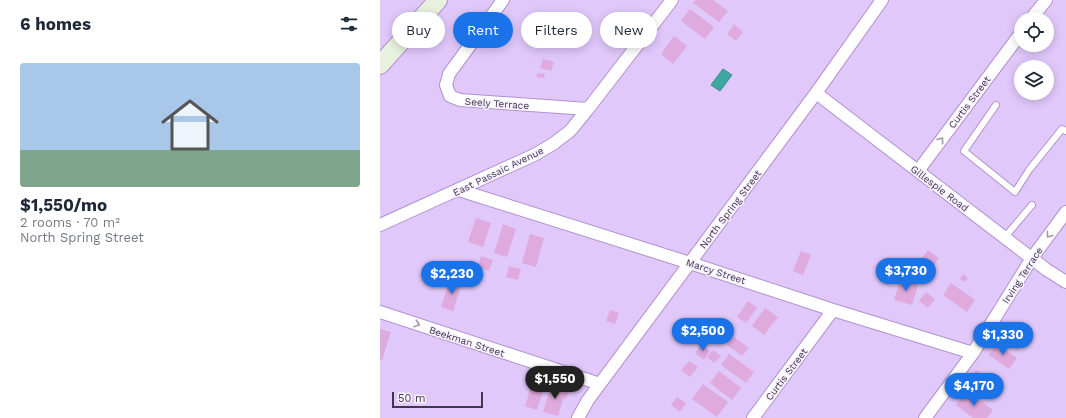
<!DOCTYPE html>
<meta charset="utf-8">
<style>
:root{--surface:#fff;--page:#f2f2f3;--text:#1f2937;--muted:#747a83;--line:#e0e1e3;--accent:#1a73e8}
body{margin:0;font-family:"Work Sans",sans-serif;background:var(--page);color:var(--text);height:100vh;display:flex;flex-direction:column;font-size:15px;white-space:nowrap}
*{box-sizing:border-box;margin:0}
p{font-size:13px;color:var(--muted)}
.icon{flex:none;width:22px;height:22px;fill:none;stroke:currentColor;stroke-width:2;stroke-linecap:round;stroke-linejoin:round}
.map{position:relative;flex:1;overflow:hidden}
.details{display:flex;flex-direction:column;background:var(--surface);width:380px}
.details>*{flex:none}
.guide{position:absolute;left:12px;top:12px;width:380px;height:36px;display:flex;gap:8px}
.controls{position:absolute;left:634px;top:12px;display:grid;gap:8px}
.controls a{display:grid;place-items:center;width:40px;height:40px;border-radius:50%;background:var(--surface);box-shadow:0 2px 10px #0003;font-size:20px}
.scale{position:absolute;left:12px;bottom:10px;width:91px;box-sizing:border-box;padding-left:4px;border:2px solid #42354f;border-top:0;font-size:11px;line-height:14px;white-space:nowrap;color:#42354f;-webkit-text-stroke:3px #f8f2ff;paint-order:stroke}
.price{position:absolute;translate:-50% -34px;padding:0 9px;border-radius:14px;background:var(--accent);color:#fff;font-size:13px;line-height:26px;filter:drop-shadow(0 1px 2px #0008)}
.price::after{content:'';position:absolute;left:50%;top:24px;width:12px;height:9px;margin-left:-6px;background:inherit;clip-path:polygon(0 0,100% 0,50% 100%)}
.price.selected{background:#222;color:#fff}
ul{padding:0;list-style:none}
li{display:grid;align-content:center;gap:8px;height:212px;padding:0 20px}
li+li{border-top:1px solid var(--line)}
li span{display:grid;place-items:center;height:124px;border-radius:4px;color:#555}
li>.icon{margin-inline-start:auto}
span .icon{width:72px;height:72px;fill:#fffc;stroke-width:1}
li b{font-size:17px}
h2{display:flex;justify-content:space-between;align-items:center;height:48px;padding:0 20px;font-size:17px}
.chip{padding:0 14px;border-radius:18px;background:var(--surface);box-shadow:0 2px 10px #0003;font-size:14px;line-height:36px}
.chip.selected{background:var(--accent);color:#fff}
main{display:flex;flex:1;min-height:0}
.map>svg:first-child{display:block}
.water{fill:#3da9a0;stroke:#3e8688}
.building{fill:#dfaade}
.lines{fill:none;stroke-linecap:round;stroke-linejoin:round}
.lane-casing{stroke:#b092cf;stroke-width:8}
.street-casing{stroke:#b092cf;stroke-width:14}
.secondary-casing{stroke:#b092cf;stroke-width:20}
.lane{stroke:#fff;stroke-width:6}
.street{stroke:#fff;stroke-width:12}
.secondary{stroke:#e8f1dd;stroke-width:18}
.oneway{stroke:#a09aa7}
.labels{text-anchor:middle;stroke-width:3;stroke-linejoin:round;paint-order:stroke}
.street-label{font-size:10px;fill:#42354f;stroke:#f8f2ff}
</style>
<main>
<section class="details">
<h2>6 homes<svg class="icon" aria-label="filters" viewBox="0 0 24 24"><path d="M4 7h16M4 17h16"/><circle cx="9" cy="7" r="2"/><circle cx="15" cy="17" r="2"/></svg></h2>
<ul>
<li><span style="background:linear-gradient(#a9c7e8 70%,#7fa58c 0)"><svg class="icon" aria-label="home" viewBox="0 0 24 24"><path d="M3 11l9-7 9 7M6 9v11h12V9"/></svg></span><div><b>$1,550/mo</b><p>2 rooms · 70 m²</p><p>North Spring Street</p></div></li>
</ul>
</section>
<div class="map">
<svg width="686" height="418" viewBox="0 0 686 418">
<rect width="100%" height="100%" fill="#e0c8fb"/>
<path class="water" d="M343 69 352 75 340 91 331 85Z"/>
<path class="building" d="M316 0H333L348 11 339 22 313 3Z
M310 9 334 27 325 39 301 21Z
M354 24 363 32 356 41 347 34Z
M294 36 307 46 293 64 281 54Z
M163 59 174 62 171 71 160 68Z
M157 73 165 74 164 78 157 77Z
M96 218 111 223 103 247 88 242Z
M123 224 136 229 127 257 114 253Z
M150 234 164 238 156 267 142 263Z
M548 250 559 258 552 268 541 260Z
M421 251 431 255 423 275 413 271Z
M101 256 113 260 109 271 98 267Z
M82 263 93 266 89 277 78 272Z
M129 266 141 269 138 280 126 277Z
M583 274 588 278 584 282 580 279Z
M70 279 82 283 73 311 61 307Z
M520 280 538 285 532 305 514 300Z
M571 283 595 300 587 312 563 295Z
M546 292 555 299 548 308 539 301Z
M368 301 377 308 366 323 357 317Z
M385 308 398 317 384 335 372 326Z
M230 310 239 313 235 324 226 321Z
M628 326 645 339 637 350 620 337Z
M0 329 11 332 2 360H0Z
M354 337 369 348 362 356 347 345Z
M617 344 637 358 629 369 609 355Z
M321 345 330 351 324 360 315 353Z
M333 350 341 356 334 363 327 357Z
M349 354 374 372 366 383 341 365Z
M309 361 318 367 310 377 301 370Z
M596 370 618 385 609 398 587 383Z
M339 371 361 388 352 400 330 383Z
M154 376 166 380 162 396 161 397 157 410 145 406Z
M323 384 348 402 337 417 312 399Z
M171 385 189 391 186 399H183L178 416 163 412Z
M587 391 613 410 607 418H593L576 405Z
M297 397 306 403 300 412 291 405Z"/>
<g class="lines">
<defs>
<path id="lane" d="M616 105 584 151 635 192 649 170 682 129 686 131
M625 237 652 205"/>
<path id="street" d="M123 0 69 74 66 85 70 96 80 100 208 109
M651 19 666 0
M436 93 667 270 686 282
M538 171 641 33
M79 190 310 263 453 310 593 353
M0 225 154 155 173 144 190 131 208 109 292 0
M0 312 220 384
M198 418 208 400 436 93 502 0
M373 418 453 310
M545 418 593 353 652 258 686 212"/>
<path id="secondary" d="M0 65 58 0"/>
</defs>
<use href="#lane" class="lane-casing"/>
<use href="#street" class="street-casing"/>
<use href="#secondary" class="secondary-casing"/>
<use href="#lane" class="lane"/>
<use href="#street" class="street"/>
<use href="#secondary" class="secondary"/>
</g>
<defs><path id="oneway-chevron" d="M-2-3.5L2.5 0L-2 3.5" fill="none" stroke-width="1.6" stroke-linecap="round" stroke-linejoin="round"/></defs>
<g class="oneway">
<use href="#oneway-chevron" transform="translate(561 140) rotate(-53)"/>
<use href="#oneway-chevron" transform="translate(669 235) rotate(127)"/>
<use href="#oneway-chevron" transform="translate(37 324) rotate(18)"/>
</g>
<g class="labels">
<g class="street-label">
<text transform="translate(589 102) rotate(-53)" y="4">Curtis Street</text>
<text transform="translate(117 103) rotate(4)" y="4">Seely Terrace</text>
<text transform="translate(118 171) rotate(-26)" y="4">East Passaic Avenue</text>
<text transform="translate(560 188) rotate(37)" y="4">Gillespie Road</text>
<text transform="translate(350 209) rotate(-53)" y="4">North Spring Street</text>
<text transform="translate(336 271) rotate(18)" y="4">Marcy Street</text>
<text transform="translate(642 275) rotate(-57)" y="4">Irving Terrace</text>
<text transform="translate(87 341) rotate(18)" y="4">Beekman Street</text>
<text transform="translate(406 374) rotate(-53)" y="4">Curtis Street</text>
</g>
</g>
</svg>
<div class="controls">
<a><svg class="icon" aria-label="locate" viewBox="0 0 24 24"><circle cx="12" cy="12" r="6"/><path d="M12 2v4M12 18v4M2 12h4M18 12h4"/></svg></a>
<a><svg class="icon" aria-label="layers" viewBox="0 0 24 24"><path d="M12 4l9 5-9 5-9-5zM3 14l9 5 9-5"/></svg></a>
</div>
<div class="scale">50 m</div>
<b class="price" style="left:526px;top:292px">$3,730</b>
<b class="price" style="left:72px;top:295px">$2,230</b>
<b class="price" style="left:323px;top:352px">$2,500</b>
<b class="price" style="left:623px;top:356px">$1,330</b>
<b class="price selected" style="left:175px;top:400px">$1,550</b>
<b class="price" style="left:594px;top:407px">$4,170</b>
<div class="guide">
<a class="chip">Buy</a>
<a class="chip selected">Rent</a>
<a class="chip">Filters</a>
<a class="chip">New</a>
</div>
</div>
</main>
